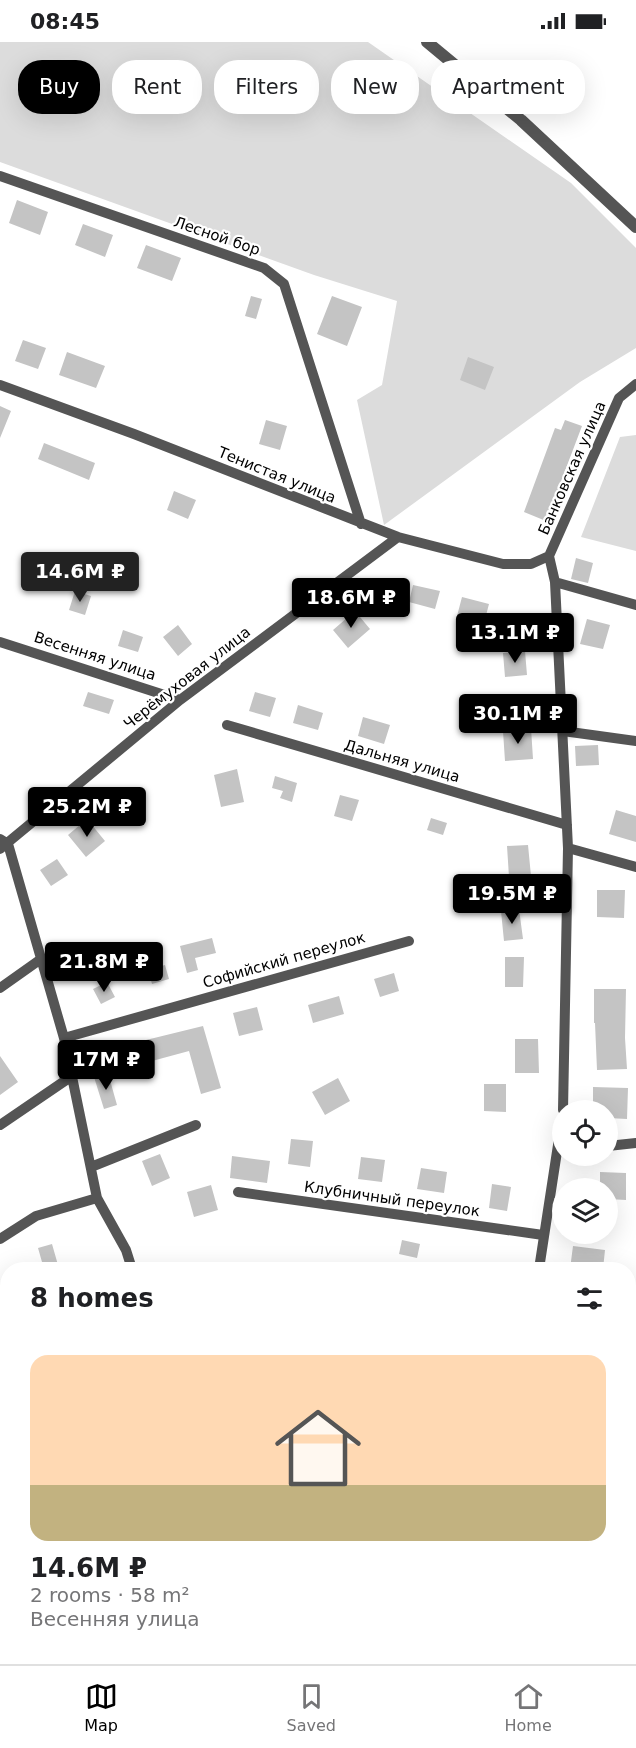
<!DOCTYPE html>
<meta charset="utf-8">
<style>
:root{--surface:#fff;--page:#f6f6f6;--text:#202124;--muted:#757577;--line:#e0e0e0;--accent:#000}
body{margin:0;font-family:"DejaVu Sans",sans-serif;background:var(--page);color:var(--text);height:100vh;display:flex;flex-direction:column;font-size:22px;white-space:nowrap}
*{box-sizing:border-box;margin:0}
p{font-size:20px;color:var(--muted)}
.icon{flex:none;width:33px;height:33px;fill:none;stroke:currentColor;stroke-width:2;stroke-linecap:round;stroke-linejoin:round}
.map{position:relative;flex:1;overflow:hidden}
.drawer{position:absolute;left:0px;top:1220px;width:636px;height:404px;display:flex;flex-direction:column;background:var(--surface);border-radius:24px 24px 0 0;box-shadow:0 6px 24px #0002}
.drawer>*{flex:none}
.guide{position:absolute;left:18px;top:18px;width:600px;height:54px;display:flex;gap:12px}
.controls{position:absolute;left:552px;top:1058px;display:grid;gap:12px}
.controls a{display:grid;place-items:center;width:66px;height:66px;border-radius:50%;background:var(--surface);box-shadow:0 6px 24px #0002;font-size:30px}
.price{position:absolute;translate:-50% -51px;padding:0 14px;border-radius:6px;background:var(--accent);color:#fff;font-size:20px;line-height:39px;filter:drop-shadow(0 2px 3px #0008)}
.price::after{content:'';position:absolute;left:50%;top:36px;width:18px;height:14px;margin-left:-9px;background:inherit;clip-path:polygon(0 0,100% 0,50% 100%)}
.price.on{background:#222;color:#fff}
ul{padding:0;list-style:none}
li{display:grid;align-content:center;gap:12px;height:318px;padding:0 30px}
li span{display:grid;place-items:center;height:186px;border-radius:18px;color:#555}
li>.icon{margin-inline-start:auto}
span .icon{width:108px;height:108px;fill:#fffc;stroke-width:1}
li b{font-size:26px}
h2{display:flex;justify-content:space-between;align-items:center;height:72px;padding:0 30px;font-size:26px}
.tag{padding:0 21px;border-radius:24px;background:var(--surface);box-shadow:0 6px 24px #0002;font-size:21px;line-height:54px}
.tag.on{background:var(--accent);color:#fff}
.status{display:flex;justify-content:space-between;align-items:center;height:42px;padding:0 30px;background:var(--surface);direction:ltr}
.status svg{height:16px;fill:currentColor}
.tab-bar{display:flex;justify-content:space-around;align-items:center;height:84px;border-top:2px solid var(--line);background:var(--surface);font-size:16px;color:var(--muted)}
.tab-bar a{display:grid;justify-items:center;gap:3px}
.tab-bar .on{color:var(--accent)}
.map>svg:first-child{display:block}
.green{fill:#dcdcdc}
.building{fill:#c4c4c4}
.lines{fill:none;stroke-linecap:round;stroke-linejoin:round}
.minor{stroke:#555;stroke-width:10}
.tertiary{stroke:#555;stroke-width:12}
.labels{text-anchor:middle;stroke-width:4.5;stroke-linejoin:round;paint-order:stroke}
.street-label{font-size:15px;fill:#000;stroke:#fff}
</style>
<div class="status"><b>08:45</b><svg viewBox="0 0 49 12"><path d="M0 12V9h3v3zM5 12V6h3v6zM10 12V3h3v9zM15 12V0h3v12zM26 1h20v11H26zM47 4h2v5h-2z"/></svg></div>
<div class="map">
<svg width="636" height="1622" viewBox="0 0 636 1622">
<rect width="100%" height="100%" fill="#fff"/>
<path class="green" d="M0 0H368L571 141 636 206V306L580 340 384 483 357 358 382 343 397 259 314 233 0 120Z
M636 393V509L581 495 620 395Z"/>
<path class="building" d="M17 158 48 170 40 193 9 181Z
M83 182 113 193 105 215 75 203Z
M146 203 181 216 172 239 137 226Z
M251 254 262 257 256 277 245 274Z
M332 254 362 265 347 304 317 292Z
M23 298 46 306 38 327 15 319Z
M67 310 105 324 96 346 59 333Z
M468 315 494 325 485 348 460 338Z
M0 364 11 369 0 396Z
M266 378 287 384 280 408 259 402Z
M565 378 582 384 546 479 524 470 555 386 561 388Z
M44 401 95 421 89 438 38 417Z
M174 449 196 458 188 477 167 468Z
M576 516 593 521 588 541 571 537Z
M413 543 440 549 435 567 409 560Z
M75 549 91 554 85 573 69 568Z
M462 555 489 562 484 581 457 574Z
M355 569 370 587 348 606 333 588Z
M587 577 610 583 603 607 580 602Z
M178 583 192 602 178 614 163 595Z
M123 588 143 595 138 610 118 604Z
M525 609 527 633 505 635 503 611Z
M88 650 114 658 109 672 83 664Z
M255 650 276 656 270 675 249 669Z
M298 663 323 671 318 688 293 681Z
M363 675 390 683 384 702 358 694Z
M531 686 533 717 505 719 503 689Z
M598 703 599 723 576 724 575 704Z
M237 727 244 760 221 765 214 733Z
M275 734 297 741 292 760 280 756 283 749 272 746Z
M340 753 359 758 352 779 334 774Z
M616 768 636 774V800L609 792Z
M431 776 447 781 443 793 427 788Z
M87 777 105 799 86 815 68 793Z
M528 803 531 834 509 835 507 804Z
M57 817 68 833 51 844 40 828Z
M597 848H625L624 876 597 875Z
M519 867 523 897 504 899 501 869Z
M212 896 216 911 195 916 198 928 187 931 180 904Z
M505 915H524L523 945H505Z
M165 923 169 937 152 942 148 928Z
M394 931 399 949 380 955 374 937Z
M107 940 115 955 101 962 93 947Z
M594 947H626L625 996 627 1027 597 1028 595 981H594Z
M339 954 344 972 313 981 308 963Z
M257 965 263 988 239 994 233 971Z
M203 984 221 1046 201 1052 189 1009 152 1019 146 998Z
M515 997H538L539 1031H515Z
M0 1014 18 1040 0 1053Z
M108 1031 117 1063 104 1067 94 1035Z
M338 1036 350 1059 325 1073 312 1050Z
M484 1042H506V1070L484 1069Z
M593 1045 628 1046 627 1077 608 1076V1068H593Z
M291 1097 313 1099 310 1125 288 1122Z
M160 1112 170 1136 152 1144 142 1119Z
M232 1114 270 1119 267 1141 230 1136Z
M361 1115 385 1118 382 1140 358 1137Z
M421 1126 447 1130 444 1151 417 1147Z
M600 1130 626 1131V1158L608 1157V1146H600Z
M492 1142 511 1145 507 1169 489 1166Z
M211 1143 218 1168 194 1175 187 1150Z
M402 1198 420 1202 417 1216 399 1212Z
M52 1202 58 1223 44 1227 38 1206Z
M573 1204 605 1208 603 1227H570Z"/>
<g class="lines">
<path class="minor" d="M0 134 264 226 284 242 361 482
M0 343 134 392 398 495 503 522H531L549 514
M555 540 636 563
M0 600 180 658
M227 683 567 783
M563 689 636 699
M0 797 8 802 64 996 97 1156 126 1208 132 1227
M568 806 636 825
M0 807 180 658 398 495
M0 946 41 917
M64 996 409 899
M563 1068 568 806 555 540 549 514 619 356 636 342
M0 1083 72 1034
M608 1104 636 1101
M91 1125 196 1083
M238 1150 543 1193
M0 1197 36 1174 97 1156
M539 1227 562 1077
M243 1616 245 1622
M567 1616 603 1622
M474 1622 475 1616"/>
<path class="tertiary" d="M427 0 521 78 636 185"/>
</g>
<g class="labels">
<g class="street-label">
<text transform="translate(217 194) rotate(19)" y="5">Лесной бор</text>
<text transform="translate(572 426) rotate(-66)" y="5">Банковская улица</text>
<text transform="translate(277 433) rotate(22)" y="5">Тенистая улица</text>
<text transform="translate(95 614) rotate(18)" y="5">Весенняя улица</text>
<text transform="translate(187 636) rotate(-38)" y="5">Черёмуховая улица</text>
<text transform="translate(402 719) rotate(16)" y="5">Дальняя улица</text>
<text transform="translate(284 918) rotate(-16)" y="5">Софийский переулок</text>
<text transform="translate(392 1157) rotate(8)" y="5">Клубничный переулок</text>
</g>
</g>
</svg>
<div class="controls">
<a><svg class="icon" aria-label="locate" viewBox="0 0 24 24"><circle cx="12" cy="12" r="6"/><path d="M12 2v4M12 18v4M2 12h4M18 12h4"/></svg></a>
<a><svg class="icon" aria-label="layers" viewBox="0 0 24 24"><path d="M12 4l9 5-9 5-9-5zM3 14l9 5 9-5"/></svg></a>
</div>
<b class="price on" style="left:80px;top:561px">14.6M ₽</b>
<b class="price" style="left:351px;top:587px">18.6M ₽</b>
<b class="price" style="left:515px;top:622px">13.1M ₽</b>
<b class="price" style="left:518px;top:703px">30.1M ₽</b>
<b class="price" style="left:87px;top:796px">25.2M ₽</b>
<b class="price" style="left:512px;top:883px">19.5M ₽</b>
<b class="price" style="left:104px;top:951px">21.8M ₽</b>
<b class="price" style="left:106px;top:1049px">17M ₽</b>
<div class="guide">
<a class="tag on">Buy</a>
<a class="tag">Rent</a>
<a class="tag">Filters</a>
<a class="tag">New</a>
<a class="tag">Apartment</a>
</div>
<section class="drawer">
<h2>8 homes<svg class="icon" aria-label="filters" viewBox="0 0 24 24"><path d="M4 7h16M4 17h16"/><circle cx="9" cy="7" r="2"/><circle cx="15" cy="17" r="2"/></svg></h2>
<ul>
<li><span style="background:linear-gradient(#ffd9b3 70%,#c2b280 0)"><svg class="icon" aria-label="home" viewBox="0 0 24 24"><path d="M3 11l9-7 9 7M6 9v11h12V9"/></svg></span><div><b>14.6M ₽</b><p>2 rooms · 58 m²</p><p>Весенняя улица</p></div></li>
</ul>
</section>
</div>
<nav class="tab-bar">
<a class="on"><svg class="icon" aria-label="map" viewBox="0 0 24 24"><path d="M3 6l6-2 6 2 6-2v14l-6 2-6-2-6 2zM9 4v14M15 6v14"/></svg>Map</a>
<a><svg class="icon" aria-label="saved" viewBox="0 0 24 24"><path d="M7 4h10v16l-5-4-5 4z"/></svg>Saved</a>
<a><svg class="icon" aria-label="home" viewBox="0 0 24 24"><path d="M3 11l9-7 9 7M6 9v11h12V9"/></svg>Home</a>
</nav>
